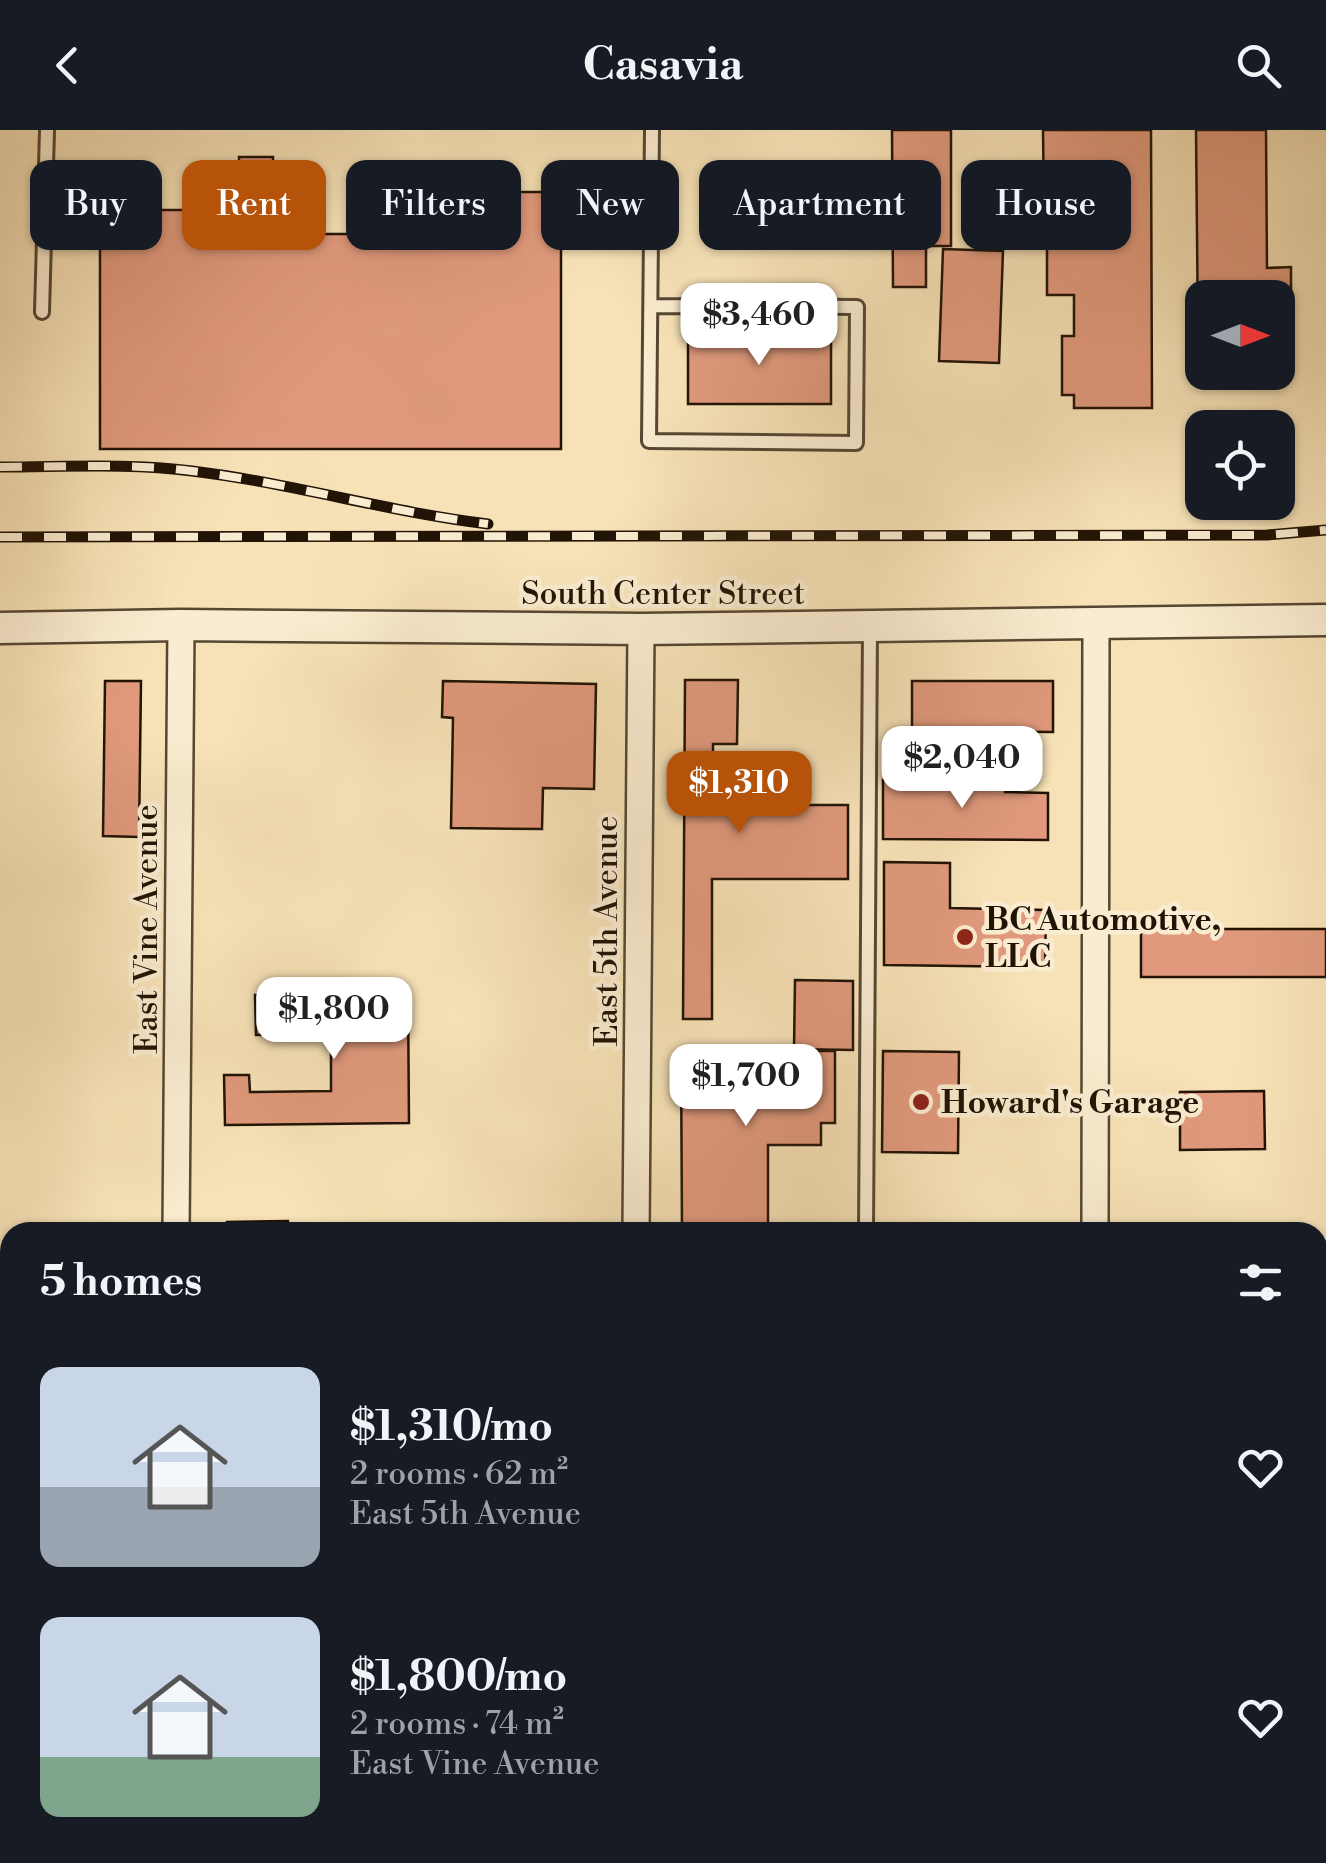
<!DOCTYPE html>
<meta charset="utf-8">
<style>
:root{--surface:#171b24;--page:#242831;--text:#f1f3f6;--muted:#9ea1a6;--accent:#b45309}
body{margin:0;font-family:"Libre Bodoni",serif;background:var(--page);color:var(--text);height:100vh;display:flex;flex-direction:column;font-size:38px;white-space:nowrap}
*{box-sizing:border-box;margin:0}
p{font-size:32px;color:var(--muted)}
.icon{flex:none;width:55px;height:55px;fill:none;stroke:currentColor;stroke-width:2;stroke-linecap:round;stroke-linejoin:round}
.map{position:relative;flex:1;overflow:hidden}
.details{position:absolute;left:0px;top:1092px;width:1328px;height:642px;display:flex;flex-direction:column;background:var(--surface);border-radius:30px 30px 0 0;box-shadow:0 2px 8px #0004}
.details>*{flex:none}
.guide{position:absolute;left:30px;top:30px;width:1268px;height:90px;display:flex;gap:20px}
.needle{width:65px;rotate:90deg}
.controls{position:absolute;left:1185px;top:150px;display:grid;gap:20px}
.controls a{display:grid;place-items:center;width:110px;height:110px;border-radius:20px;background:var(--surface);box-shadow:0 2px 8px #0004;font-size:50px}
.price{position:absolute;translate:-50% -85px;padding:0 22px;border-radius:20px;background:#fff;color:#222;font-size:32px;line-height:65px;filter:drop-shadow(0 2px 5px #0008)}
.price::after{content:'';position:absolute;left:50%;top:60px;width:30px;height:22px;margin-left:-15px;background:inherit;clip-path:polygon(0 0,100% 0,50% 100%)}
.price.active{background:var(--accent);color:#fff}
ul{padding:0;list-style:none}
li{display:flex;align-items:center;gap:30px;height:250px;padding:0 40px}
li span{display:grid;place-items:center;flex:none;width:280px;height:200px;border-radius:20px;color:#555}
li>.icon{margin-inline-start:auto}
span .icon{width:120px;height:120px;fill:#fffc;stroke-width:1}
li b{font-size:42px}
h2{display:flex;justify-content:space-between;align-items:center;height:120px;padding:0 40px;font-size:42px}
.pill{padding:0 35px;border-radius:20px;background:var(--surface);box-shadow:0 2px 8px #0004;font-size:35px;line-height:90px}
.pill.active{background:var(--accent);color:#fff}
header{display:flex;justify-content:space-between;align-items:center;height:130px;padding:0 40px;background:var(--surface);font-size:45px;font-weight:700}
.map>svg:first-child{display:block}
.building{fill:#e0997c;stroke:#211305;stroke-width:2.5}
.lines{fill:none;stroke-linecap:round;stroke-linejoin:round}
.service-casing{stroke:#564732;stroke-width:18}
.minor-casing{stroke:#564732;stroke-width:30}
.tertiary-casing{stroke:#564732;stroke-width:35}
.service{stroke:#faecd0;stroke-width:12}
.minor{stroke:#faecd0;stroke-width:25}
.tertiary{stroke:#faecd0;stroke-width:30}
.rail-casing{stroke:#211305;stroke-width:11}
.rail{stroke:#faecd0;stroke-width:8;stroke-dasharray:22;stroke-linecap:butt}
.poi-dot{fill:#8f2418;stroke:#faecd0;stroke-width:4}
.labels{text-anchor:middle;stroke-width:9;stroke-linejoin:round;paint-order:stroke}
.street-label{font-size:32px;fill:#211305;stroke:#faecd0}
.poi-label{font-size:32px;font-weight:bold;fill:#211305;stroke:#faecd0;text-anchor:start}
</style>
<header><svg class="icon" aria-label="back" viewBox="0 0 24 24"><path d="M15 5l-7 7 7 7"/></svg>Casavia<svg class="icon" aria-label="search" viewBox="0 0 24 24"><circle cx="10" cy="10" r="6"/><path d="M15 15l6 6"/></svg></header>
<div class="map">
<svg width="1326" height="1733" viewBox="0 0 1326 1733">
<rect width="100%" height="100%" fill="#f7e2b7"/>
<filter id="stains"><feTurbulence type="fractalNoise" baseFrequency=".002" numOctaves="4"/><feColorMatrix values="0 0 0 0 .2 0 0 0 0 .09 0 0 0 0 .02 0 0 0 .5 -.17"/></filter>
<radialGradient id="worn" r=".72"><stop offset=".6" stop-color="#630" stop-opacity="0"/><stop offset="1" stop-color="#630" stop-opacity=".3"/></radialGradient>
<path class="building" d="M892 0H951V116H926V157H893Z
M1043 0H1151L1152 278H1074V265H1062V206H1074V165H1047V118H1073V76H1044Z
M1196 0H1266L1267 138 1291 137V187H1278V168H1202V207H1198Z
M239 27H273V104H416V62H561V319H100V80H239Z
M943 119 1003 121 999 233 939 231Z
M688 202H831V274H688Z
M685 550H738L737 614H713V675H848V749H712V889H683Z
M105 551H141L139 707 103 706Z
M443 551 596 554 594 659 543 658 542 699 451 698 453 588 442 587Z
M912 551H1053V602L912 601Z
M883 650H1006L1005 662 1048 663V710L883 709Z
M884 732 950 733V778L1046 780 1045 837 884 835Z
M1141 799H1326V847H1141Z
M795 850 853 851V920L794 919Z
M408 863 409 993 225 995 224 945H249L250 962 331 961V904L256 905 255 865Z
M681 921H835V993H821V1015H768V1102H682Z
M883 921 959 922 958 1023 882 1022Z
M1264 961 1265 1019 1180 1020V962Z
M288 1091V1102H227V1092Z
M1318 1129H1326V1182H1318Z
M1318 1346H1326V1574H1318Z
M0 1475H10V1555H0Z
M287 1725H388V1733H287Z
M493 1725H588V1733H493Z"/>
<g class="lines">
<defs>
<path id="service" d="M652 0 649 311 856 313 857 177 652 176
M42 182 47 0
M866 1102 870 498
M0 1577H10
M0 1650H10
M262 1725V1733
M470 1725V1733
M641 1725V1733"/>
<path id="minor" d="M176 1102 181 495
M636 1102 641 499
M1095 1102 1096 494
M0 1267H10
M1318 1268H1326"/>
<path id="tertiary" d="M0 498 181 495 641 499 1326 490"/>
</defs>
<use href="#service" class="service-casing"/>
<use href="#minor" class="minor-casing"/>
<use href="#tertiary" class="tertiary-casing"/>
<use href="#service" class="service"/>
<use href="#minor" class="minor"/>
<use href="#tertiary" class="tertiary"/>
<defs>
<path id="rail" d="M0 337C64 337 129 333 192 341 292 353 388 382 488 394
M0 407 1267 405 1326 400"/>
</defs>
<use href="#rail" class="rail-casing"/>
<use href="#rail" class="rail"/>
</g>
<g class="poi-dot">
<circle cx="965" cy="807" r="10"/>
<circle cx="921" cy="972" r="10"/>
</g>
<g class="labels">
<g class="street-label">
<text x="663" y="474">South Center Street</text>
<text transform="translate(146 799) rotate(-90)" y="11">East Vine Avenue</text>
<text transform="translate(606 801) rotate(-90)" y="11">East 5th Avenue</text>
</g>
<g class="poi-label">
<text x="985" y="800">BC Automotive,<tspan x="985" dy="37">LLC</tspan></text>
<text x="941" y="983">Howard's Garage</text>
</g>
</g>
<rect width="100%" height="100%" filter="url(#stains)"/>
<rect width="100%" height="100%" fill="url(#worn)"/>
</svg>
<div class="controls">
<a><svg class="needle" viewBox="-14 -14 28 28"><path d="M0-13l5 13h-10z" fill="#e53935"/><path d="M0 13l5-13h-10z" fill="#9ea1a6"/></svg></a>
<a><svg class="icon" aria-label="locate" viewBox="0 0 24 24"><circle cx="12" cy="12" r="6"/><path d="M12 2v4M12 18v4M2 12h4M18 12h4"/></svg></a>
</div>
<b class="price" style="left:759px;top:238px">$3,460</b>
<b class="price" style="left:962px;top:681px">$2,040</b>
<b class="price active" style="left:739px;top:706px">$1,310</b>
<b class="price" style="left:334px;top:932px">$1,800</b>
<b class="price" style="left:746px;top:999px">$1,700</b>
<div class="guide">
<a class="pill">Buy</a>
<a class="pill active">Rent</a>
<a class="pill">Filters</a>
<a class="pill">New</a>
<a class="pill">Apartment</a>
<a class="pill">House</a>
</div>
<section class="details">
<h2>5 homes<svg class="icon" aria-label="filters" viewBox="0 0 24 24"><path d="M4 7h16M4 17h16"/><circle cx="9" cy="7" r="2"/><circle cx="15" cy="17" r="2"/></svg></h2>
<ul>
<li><span style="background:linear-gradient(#c9d6e8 60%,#9aa5b1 0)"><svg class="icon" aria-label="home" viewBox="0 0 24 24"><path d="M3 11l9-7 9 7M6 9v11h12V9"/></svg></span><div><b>$1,310/mo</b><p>2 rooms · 62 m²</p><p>East 5th Avenue</p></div><svg class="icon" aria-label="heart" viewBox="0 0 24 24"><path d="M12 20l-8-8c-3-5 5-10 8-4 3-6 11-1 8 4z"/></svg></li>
<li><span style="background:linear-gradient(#c9d6e8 70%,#7fa58c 0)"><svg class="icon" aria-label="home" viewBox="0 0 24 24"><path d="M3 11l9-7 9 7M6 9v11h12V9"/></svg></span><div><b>$1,800/mo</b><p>2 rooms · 74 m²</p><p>East Vine Avenue</p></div><svg class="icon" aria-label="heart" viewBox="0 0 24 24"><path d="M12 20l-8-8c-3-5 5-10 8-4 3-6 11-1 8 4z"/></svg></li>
</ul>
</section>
</div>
